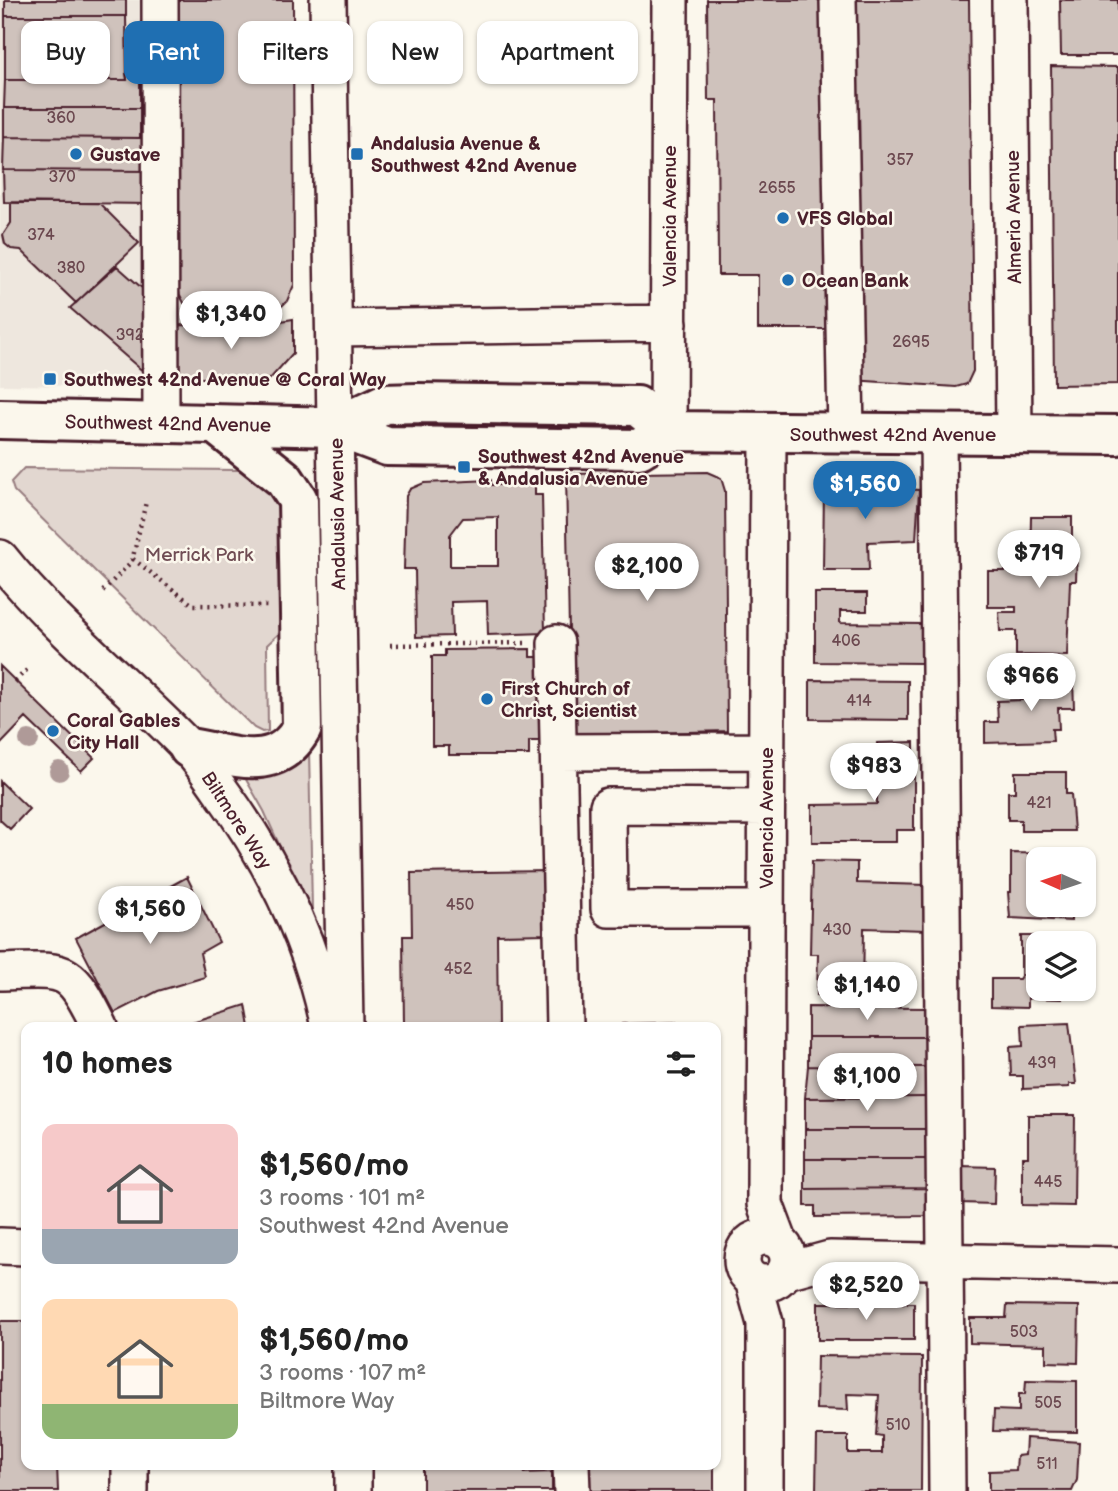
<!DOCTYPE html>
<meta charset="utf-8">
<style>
:root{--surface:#fff;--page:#f2f2f2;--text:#222;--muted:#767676;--accent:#1f6fb2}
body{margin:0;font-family:"Balsamiq Sans",sans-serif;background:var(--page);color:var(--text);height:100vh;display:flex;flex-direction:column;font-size:26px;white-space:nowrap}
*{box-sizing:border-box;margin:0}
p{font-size:23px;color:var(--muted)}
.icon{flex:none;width:38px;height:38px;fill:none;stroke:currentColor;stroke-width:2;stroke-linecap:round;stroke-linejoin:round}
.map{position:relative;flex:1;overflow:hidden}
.sheet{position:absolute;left:21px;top:1022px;width:700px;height:448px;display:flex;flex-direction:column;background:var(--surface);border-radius:14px;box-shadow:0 2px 5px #0004}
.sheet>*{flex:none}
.hud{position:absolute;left:21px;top:21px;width:700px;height:63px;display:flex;gap:14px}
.needle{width:46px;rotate:273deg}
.tools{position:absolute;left:1026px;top:847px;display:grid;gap:14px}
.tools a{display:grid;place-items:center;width:70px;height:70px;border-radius:14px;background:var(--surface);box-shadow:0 2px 5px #0004;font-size:35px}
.price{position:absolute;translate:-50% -60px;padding:0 16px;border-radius:24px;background:#fff;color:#222;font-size:23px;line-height:46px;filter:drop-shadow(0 2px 4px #0008)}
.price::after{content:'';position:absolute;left:50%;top:42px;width:21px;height:16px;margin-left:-10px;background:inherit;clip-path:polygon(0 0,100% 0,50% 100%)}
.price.current{background:var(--accent);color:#fff}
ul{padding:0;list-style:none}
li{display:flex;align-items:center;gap:21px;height:175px;padding:0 21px}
li span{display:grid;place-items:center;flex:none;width:196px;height:140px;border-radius:14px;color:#555}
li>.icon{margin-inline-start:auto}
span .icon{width:84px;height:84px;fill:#fffc;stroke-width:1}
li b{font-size:30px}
h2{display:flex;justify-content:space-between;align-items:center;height:84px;padding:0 21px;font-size:30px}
.pill{padding:0 24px;border-radius:14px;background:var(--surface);box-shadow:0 2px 5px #0004;font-size:24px;line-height:63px}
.pill.current{background:var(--accent);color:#fff}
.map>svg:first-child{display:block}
.built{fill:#eee7de}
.green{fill:#e2d7d0;stroke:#967b7e;stroke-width:2}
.building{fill:#cfc2bc;stroke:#4a1f2b;stroke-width:2;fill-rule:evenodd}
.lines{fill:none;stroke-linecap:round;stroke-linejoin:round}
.minor-casing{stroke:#4a1f2b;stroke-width:40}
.major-casing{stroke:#4a1f2b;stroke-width:44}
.path{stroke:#4a1f2b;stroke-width:4.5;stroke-dasharray:2 5;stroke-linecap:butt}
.minor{stroke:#fbf7ec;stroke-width:35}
.major{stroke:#fbf7ec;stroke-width:38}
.tree{fill:#af9a98}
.poi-dot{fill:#1f6fb2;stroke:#fbf7ec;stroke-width:2.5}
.labels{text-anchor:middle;stroke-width:5;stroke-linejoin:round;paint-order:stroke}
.number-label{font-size:16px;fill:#6b484f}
.poi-label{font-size:19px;font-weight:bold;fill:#4a1f2b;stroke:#fbf7ec;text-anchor:start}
.street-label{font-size:19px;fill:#4a1f2b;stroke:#fbf7ec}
.park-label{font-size:19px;fill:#704d54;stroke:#fbf7ec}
</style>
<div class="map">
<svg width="1118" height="1491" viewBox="0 0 1118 1491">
<rect width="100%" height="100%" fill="#fbf7ec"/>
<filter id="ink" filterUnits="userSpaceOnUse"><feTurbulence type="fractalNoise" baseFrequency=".0143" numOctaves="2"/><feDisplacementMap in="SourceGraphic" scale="14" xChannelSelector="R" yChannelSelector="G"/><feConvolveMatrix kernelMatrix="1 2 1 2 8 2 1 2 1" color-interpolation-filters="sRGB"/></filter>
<g filter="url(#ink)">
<path class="built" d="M0 0H154L158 387 0 385Z"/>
<path class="green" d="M24 468 238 470C249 473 260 474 267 483 287 506 284 593 287 626L267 645 268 731 262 732 254 728 14 491 11 482Z
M309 748 312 910 309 911 264 811 240 769Z"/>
<path class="building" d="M5 0H126V16H5Z
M170 0H293L294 285 287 301 271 317 252 326 215 325 198 318 184 303 174 283Z
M707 0H835L831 329H758V275H718L717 100H708Z
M854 0H969L973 371 967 384 956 387 852 380Z
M1060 0H1118V55H1061Z
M5 16H126L127 80H5Z
M1051 66 1118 67V384L1054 385Z
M126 74H140V108H4L5 80H127Z
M4 108H140V138L4 137Z
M4 137 148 138V171L3 170Z
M3 170 148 171V204L4 202Z
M11 203H99L139 243 76 303 21 250 11 249 5 244 3 235 11 223Z
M117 266 152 297 146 374 70 308Z
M293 319V353L269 380 172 377 171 325 252 326Z
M707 472 721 478 725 491 727 731 571 735 566 474Z
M491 480V485L535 484V495H542L545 633 488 635 487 601 451 602 452 636 416 637 415 569H404L406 496 410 489 424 483ZM498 517V566H450V535L463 518Z
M840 482 903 483V489L919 490 916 540 868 542 869 570H823L824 488H840Z
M1031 517H1072V548H1077L1076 581H1070L1067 656 1016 655V631H1000L999 612H1016V607H988V571H1030Z
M815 593H867V611H840V623L922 624V663L815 662Z
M530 649V657H542L543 741H529V755H449V746H432V656H445V650Z
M0 666 94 758 81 771 26 718 0 745Z
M810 680 908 681V720L810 719Z
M1073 680 1074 708H1058L1059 729H1052L1053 741 985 743V722H998L997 701 1022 700V681Z
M914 742V830H896V842H812V805L877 804V743Z
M1015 772H1066V794H1071L1074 831H1021V820H1008V792H1015Z
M0 781 29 809 10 829 0 820Z
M1011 853 1066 854V859H1038V905H1071V921L1010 918 1008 892H1011Z
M812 861 857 862V883L927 885 926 930 864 928 863 996 817 995 818 954H810Z
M545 871 546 934 497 935 498 1027H404L403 936H412L411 873Z
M187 877 219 942 200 953 205 977 158 991 115 1013 76 938Z
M1021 936H1074V943H1038V989H1062V999L1028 998V1007L991 1006V979H1019L1021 976Z
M246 1005 250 1027H176L205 1018Z
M808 1007 926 1008V1037H808Z
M684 1022V1027H622V1024Z
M1069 1023 1076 1084H1069V1087L1023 1089V1076H1011L1010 1047 1023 1046 1022 1025Z
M808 1037H926L925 1067 808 1066Z
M808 1066 925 1067 928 1097 805 1098Z
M928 1097V1129H805V1098Z
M1028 1115H1075L1074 1206 1022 1205V1157H1028Z
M805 1129H928V1159H805Z
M805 1159H928V1188L805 1189Z
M961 1166 995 1167 994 1204 960 1203Z
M928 1188V1216L815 1217V1206H805V1189Z
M818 1303H914V1340H818Z
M1007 1305 1079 1306 1078 1363 1046 1362V1345L970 1343V1318H1006Z
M0 1321H26V1465H57L58 1491H0Z
M817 1356 922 1357 921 1491H816L817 1436H848V1453H882V1436L876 1435 879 1395 847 1394 848 1410 816 1409Z
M1026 1380 1077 1381V1432L993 1431 994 1410 1019 1411V1394H1025Z
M1026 1438 1079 1442 1077 1480 1072 1491H989V1471L1016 1470 1017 1456 1025 1455Z
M423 1465H524V1473L552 1472V1491H423Z
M584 1465H714V1491H585Z"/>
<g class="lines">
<defs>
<path id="minor" d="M160 0 161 423
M328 0 345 1027
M838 0 846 433
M1010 0 1014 434
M334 328 669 323
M668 431 670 0
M768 433 765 1192V1204L779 1241
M938 434 947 1491
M0 558C55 627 126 683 187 746 199 759 209 774 219 788 271 859 312 941 329 1027
M556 643 564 1027
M558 752 767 751
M766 909H609L608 806 766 807
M0 972C68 970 69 965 100 1027
M742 1260a23 23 0 1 1 46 0a23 23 0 1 1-46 0Z
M0 1246 26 1247
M786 1271 830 1259 1118 1265
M753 1280 765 1323V1491
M130 1465V1491
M353 1465V1491
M571 1465 572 1491"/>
<path id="major" d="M0 419 336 427 387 446 639 449 668 431 1118 435
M336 427 384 404 417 403 637 406 668 431
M189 748C233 755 276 775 302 728L298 500 284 479 215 424"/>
</defs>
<use href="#minor" class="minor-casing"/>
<use href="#major" class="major-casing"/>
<path class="path" d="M133 559 193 605 268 606
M103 591 132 561 146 502
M390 645 527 643
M15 681 30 667"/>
<use href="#minor" class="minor"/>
<use href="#major" class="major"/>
</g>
<g class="tree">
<circle cx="29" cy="740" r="10"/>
<circle cx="59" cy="771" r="10"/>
</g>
</g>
<g class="poi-dot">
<circle cx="76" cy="154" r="7"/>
<rect x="350" y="147" width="14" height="14" rx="3.5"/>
<circle cx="783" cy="218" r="7"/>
<circle cx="788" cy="280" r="7"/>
<rect x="43" y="372" width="14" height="14" rx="3.5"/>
<rect x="457" y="460" width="14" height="14" rx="3.5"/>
<circle cx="487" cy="699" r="7"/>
<circle cx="53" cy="731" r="7"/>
</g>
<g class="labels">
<g class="number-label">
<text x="61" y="123">360</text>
<text x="900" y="165">357</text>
<text x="62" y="182">370</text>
<text x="777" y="193">2655</text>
<text x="41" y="240">374</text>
<text x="71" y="273">380</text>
<text x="130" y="340">392</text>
<text x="911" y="347">2695</text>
<text x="846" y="646">406</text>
<text x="859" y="706">414</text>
<text x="1039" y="808">421</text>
<text x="460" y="910">450</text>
<text x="837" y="935">430</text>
<text x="458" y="974">452</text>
<text x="1042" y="1068">439</text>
<text x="1048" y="1187">445</text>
<text x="1024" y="1337">503</text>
<text x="1048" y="1408">505</text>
<text x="898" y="1430">510</text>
<text x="1047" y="1469">511</text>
</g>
<g class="poi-label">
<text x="371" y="150">Andalusia Avenue &amp;<tspan x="371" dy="22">Southwest 42nd Avenue</tspan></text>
<text x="90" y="161">Gustave</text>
<text x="797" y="225">VFS Global</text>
<text x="802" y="287">Ocean Bank</text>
<text x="64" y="386">Southwest 42nd Avenue @ Coral Way</text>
<text x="478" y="463">Southwest 42nd Avenue<tspan x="478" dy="22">&amp; Andalusia Avenue</tspan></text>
<text x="501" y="695">First Church of<tspan x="501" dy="22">Christ, Scientist</tspan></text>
<text x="67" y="727">Coral Gables<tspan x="67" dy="22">City Hall</tspan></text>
</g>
<g class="street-label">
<text transform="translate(669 216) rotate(-90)" y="7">Valencia Avenue</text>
<text transform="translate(1013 217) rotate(-91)" y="7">Almeria Avenue</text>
<text transform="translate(168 423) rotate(1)" y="7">Southwest 42nd Avenue</text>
<text x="893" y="441">Southwest 42nd Avenue</text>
<text transform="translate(337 514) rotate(-91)" y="7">Andalusia Avenue</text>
<text transform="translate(766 818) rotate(-90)" y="7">Valencia Avenue</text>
<text transform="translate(237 820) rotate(57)" y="7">Biltmore Way</text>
</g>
<g class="park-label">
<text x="199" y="561">Merrick Park</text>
</g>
</g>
</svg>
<div class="tools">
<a><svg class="needle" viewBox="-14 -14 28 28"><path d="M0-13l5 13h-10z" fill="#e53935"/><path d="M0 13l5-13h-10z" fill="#767676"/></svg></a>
<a><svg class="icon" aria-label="layers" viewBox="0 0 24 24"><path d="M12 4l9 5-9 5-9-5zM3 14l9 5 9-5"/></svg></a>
</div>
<b class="price" style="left:231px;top:351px">$1,340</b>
<b class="price current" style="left:865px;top:521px">$1,560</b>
<b class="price" style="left:1039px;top:590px">$719</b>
<b class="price" style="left:647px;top:603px">$2,100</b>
<b class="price" style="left:1031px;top:713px">$966</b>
<b class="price" style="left:874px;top:803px">$983</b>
<b class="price" style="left:150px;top:946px">$1,560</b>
<b class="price" style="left:867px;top:1022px">$1,140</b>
<b class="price" style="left:867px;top:1113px">$1,100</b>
<b class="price" style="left:866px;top:1322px">$2,520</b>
<div class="hud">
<a class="pill">Buy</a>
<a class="pill current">Rent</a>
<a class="pill">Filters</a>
<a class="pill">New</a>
<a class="pill">Apartment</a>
</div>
<section class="sheet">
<h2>10 homes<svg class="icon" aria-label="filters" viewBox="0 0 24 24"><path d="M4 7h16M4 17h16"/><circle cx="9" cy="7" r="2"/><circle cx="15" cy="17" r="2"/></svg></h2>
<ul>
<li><span style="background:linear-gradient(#f6c9c9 75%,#9aa5b1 0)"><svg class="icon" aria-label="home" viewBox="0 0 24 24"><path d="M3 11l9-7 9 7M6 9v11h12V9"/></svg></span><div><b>$1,560/mo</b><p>3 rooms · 101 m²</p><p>Southwest 42nd Avenue</p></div></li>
<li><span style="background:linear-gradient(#ffd9b3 75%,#8fb573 0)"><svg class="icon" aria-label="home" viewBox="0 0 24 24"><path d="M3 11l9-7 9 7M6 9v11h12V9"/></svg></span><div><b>$1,560/mo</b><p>3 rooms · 107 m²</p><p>Biltmore Way</p></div></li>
</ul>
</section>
</div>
